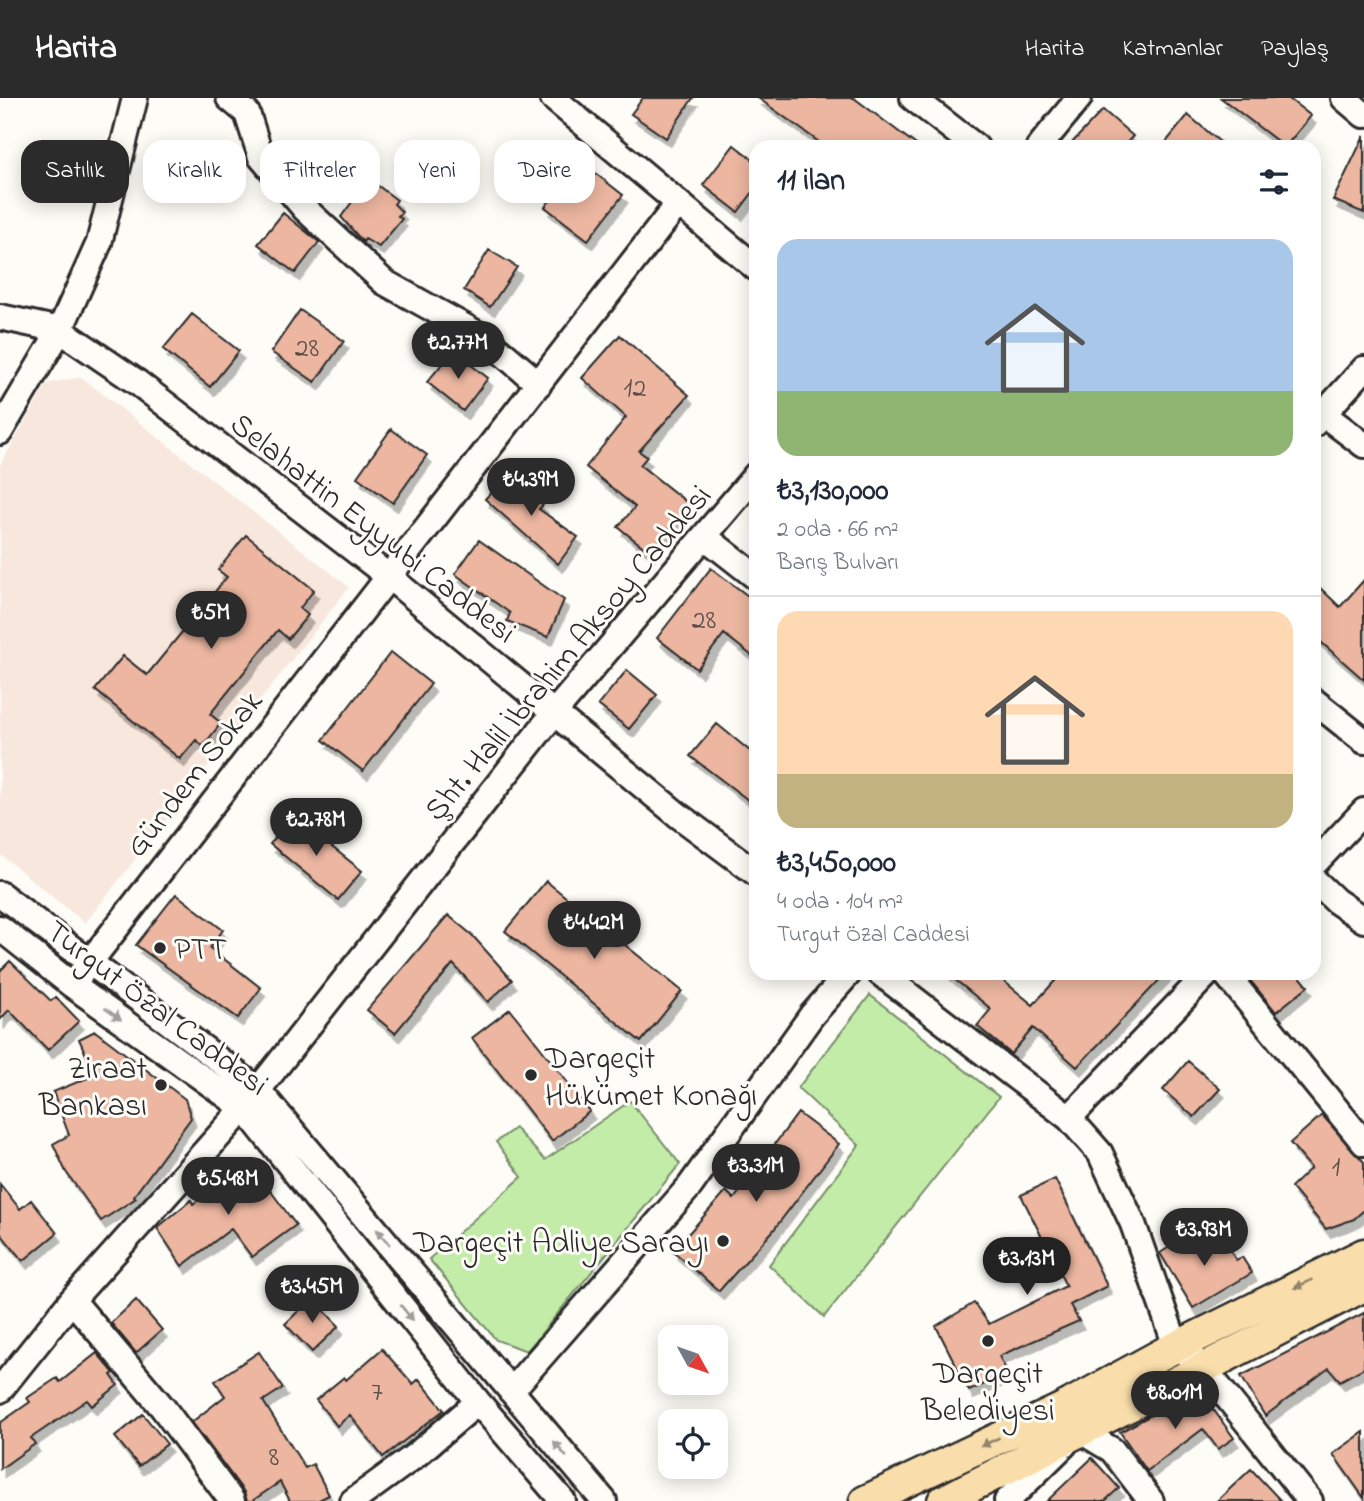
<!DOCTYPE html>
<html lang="tr">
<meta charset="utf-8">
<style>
:root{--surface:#fff;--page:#f6f6f7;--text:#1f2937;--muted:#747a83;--line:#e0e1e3;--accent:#2b2b2b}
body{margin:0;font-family:"Indie Flower",sans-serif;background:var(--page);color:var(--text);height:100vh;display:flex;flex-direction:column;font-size:26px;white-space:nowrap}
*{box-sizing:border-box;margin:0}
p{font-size:23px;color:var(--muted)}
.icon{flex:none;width:38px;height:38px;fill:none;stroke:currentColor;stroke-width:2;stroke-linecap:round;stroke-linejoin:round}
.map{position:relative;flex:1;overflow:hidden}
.drawer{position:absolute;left:749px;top:42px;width:572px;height:840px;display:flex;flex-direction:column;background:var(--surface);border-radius:21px;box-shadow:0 4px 18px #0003}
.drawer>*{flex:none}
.hud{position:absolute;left:21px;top:42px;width:623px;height:63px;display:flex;gap:14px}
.needle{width:46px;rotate:130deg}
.fabs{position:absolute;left:658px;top:1227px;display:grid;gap:14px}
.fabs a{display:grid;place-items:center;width:70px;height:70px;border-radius:14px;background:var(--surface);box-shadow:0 4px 18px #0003;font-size:35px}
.price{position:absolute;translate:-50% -60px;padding:0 16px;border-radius:24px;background:var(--accent);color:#fff;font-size:23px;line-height:46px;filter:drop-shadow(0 2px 4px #0008)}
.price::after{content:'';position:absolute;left:50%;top:42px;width:21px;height:16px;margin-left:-10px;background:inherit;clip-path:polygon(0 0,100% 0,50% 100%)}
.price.active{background:#222;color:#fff}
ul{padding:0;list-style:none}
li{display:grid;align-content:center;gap:14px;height:371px;padding:0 28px}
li+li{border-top:2px solid var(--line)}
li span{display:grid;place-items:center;height:217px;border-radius:21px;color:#555}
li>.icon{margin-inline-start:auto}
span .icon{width:126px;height:126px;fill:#fffc;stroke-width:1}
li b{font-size:30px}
h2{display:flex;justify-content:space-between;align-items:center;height:84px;padding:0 28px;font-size:30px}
.tag{padding:0 24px;border-radius:21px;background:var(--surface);box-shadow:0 4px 18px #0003;font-size:24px;line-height:63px}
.tag.active{background:var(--accent);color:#fff}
header{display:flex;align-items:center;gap:42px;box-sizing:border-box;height:98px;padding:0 35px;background:var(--accent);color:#fff}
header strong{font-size:33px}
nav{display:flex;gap:38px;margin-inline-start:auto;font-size:24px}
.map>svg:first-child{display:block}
.built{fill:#f8e7dd}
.green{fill:#c3eca8;stroke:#778c6a;stroke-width:2}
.building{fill:#ecb6a0;stroke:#2b2b2b;stroke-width:2;filter:url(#shadow)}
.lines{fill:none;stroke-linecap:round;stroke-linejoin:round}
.minor-casing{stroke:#2b2b2b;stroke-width:30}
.major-casing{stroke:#2b2b2b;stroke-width:35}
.minor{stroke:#fdfcf7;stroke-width:24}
.major{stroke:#f9deab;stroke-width:30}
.oneway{fill:#9e9e9b}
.oneway2{fill:#92846b}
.poi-dot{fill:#2b2b2b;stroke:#fdfcf7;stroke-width:2.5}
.labels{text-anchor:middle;stroke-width:6;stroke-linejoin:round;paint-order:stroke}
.number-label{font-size:28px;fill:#5b4e48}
.street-label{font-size:32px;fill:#2b2b2b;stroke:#fdfcf7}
.poi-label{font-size:32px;fill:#2b2b2b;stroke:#fdfcf7;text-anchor:start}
</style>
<header>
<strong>Harita</strong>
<nav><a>Harita</a><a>Katmanlar</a><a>Paylaş</a></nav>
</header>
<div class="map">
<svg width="1364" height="1403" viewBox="0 0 1364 1403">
<defs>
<filter id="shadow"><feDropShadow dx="4.5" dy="8" stdDeviation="0" flood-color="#0004"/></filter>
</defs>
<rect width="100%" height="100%" fill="#fdfcf7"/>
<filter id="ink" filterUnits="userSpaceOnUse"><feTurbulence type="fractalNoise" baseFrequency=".0143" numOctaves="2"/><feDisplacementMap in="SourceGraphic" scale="14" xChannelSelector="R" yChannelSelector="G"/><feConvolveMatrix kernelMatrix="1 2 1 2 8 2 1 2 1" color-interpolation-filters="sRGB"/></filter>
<g filter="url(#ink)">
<path class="built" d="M81 279 349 489 85 825 0 756V367L47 286Z"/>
<path class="green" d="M870 897 999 999 824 1219 769 1167 859 1047 798 990Z
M630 1003 680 1066 527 1253 496 1242 429 1161 522 1079 496 1044 515 1030 545 1062Z"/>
<path class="building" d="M643 0H693L666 40 631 16Z
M758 0H854L919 49H826Z
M1221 0H1288L1311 18 1285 49Z
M1103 12 1133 38 1123 49H1068Z
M1188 17 1226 49H1162Z
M1364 38V115L1333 102Z
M734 47 756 64V90L738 114 703 87Z
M581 64 623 97 588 142 545 109Z
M369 81 397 102 394 106 402 114 398 118 402 121 379 149 365 141 363 144 341 119Z
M283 115 319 144 295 175 258 146Z
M489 152 517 169 490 209 464 192Z
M300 212 344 243 315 284 271 254Z
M192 216 239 253 210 289 163 251Z
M620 237 689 297 639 353 647 359 640 367 689 406 650 454 618 429 635 409 586 369 626 319 582 280Z
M453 253 488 280 463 313 427 284Z
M391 331 427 357 393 405 357 379Z
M508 376 543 407 539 411 578 439 558 466 485 401Z
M246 437 314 492 300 510 308 517 288 541 278 532 210 616 221 625 203 648 196 642 180 661 95 592 123 558 147 577 227 479 218 472Z
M479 442 564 502 548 539 507 523 510 515 455 476Z
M711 470 756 504V561L724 536 697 571 657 540Z
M1364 482V582L1314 538V484L1340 509Z
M391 554 431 586 363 673 323 642Z
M627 572 657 597 629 631 598 607Z
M717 626 756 658V708L690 658Z
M293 718 362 773 338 802 270 746Z
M546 783 682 893 641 944 505 833Z
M176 796 223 832 210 850 261 890 238 920 136 847Z
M448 817 472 837 512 882 488 904 453 866 395 935 367 912Z
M10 863 51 903 56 899 79 923 48 952 9 912 0 922V873Z
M947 875H994L1033 907 1062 875H1166L1077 969 1033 930 1011 956 977 928 991 911Z
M1244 875H1297L1308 888 1276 914Z
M510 911 590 1013 552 1043 472 940Z
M95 933 185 1001 191 1020 134 1098 136 1100 101 1123 66 1074 53 1046 69 1037 53 994 95 977 79 941Z
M1188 963 1220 991 1194 1019 1163 992Z
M798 1015 839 1046 772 1134 719 1193 673 1153 726 1093 734 1101Z
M1322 1017 1364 1064V1112L1354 1121 1326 1131 1291 1089 1311 1070 1290 1045Z
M249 1064 296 1127 252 1159 231 1131 182 1168 157 1130 191 1102 193 1106Z
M1055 1081 1107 1188 1070 1207 1079 1223 999 1258 1008 1276 969 1293 936 1228 974 1205 989 1226 1066 1188 1021 1097Z
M0 1086 20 1111 31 1102 57 1135 23 1163 0 1135Z
M1213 1137 1217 1143 1223 1139 1236 1162 1242 1159 1252 1175 1193 1210 1160 1155 1186 1139 1192 1149Z
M312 1200 339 1228 312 1254 285 1226Z
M136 1202 162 1232 136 1255 111 1225Z
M1364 1215V1270L1340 1283 1329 1270 1265 1318 1241 1278Z
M382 1251 413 1286 419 1281 444 1312 383 1359 350 1317 337 1328 316 1302 344 1279 346 1282Z
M259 1254 283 1290 263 1303 305 1370 313 1366 329 1397 317 1403H290L280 1384 252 1403H247L244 1394 192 1324 225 1298 215 1283Z
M97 1255 114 1275 111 1277 118 1287 92 1308 87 1302 31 1340 35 1346 0 1371V1325L30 1304 27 1300 57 1280 60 1284Z
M1200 1293 1234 1340 1218 1351 1203 1331 1147 1373 1120 1334 1160 1312 1165 1319Z
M143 1316 167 1346 139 1368 115 1339Z
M1364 1334V1400L1333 1356Z
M1092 1360 1119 1390 1105 1403H1047Z
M1251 1371 1281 1403H1217Z"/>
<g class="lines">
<defs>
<path id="minor" d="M229 0 247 15 261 59 305 111 384 184 485 240 539 286
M553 0 756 170
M913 0 976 49
M1344 0 1364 17
M1039 49 1079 0
M0 219 60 232 138 285 388 478 678 717 756 775
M1314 309 1364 347
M1314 326 1364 271
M0 334 60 232 99 145 135 0
M705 439 756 479
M1314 603 1364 643
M1314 766 1364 713
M1314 782 1336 803 1364 822
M0 796 257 991 604 1403
M0 830 72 887 244 1010 478 1304 563 1403
M880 875 1069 1020 1100 1055 1133 1126 1176 1248 1203 1269 1310 1403
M1225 875 1364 1045
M72 887 677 107
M1069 1020 1208 875
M72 1202 163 1310 232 1403
M0 1292 72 1202 244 1010 554 615 756 377
M511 1293 690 1088 812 917 849 875
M1072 1322 1079 1332 1112 1352 1151 1403
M353 1403 416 1357 478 1304
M1007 1403 1064 1347"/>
<path id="major" d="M865 1403 1063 1310 1162 1256 1364 1156
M943 1403 1364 1188"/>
</defs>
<use href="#minor" class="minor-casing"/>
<use href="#major" class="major-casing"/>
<use href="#minor" class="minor"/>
<use href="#major" class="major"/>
</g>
<defs><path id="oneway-solid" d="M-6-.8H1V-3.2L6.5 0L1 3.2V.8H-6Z" transform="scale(1.75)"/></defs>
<g class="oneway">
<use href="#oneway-solid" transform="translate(113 916) rotate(36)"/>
<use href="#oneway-solid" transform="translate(383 1139) rotate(-130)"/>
<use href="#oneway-solid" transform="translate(407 1215) rotate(51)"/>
<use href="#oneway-solid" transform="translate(560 1351) rotate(-130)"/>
</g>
<g class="oneway2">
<use href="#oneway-solid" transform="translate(1303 1186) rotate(154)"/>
<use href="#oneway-solid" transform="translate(990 1344) rotate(155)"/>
</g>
</g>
<g class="poi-dot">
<circle cx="160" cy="850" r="7"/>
<circle cx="531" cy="977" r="7"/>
<circle cx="161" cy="987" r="7"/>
<circle cx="723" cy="1143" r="7"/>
<circle cx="988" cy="1243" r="7"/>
</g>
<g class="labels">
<g class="number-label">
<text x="307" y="258">28</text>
<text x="635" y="298">12</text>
<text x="704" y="530">28</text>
<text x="1336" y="1077">1</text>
<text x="377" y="1302">7</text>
<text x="274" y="1367">8</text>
</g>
<g class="street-label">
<text transform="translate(374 429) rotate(38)" y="11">Selahattin Eyyubi Caddesi</text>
<text transform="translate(567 554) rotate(-50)" y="11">Şht. Halil İbrahim Aksoy Caddesi</text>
<text transform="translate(193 675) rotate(-52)" y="11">Gündem Sokak</text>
<text transform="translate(158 909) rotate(37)" y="11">Turgut Özal Caddesi</text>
</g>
<g class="poi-label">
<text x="174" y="861">PTT</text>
<text x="545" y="970">Dargeçit<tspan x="545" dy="37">Hükümet Konağı</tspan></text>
<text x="147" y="980" text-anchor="end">Ziraat<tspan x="147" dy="37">Bankası</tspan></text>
<text x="709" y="1154" text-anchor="end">Dargeçit Adliye Sarayı</text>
<text x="988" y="1285" text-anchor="middle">Dargeçit<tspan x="988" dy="37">Belediyesi</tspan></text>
</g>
</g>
</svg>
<div class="fabs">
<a><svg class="needle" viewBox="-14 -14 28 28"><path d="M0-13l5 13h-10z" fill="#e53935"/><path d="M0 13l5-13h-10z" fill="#747a83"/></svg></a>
<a><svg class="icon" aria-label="locate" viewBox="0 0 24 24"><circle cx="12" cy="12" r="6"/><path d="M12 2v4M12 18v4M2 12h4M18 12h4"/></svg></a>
</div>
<b class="price" style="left:458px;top:283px">₺2.77M</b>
<b class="price" style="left:531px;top:420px">₺4.39M</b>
<b class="price" style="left:211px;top:553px">₺5M</b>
<b class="price" style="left:316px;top:760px">₺2.78M</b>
<b class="price" style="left:594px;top:863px">₺4.42M</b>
<b class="price" style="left:756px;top:1106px">₺3.31M</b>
<b class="price" style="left:228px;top:1119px">₺5.48M</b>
<b class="price" style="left:1204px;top:1170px">₺3.93M</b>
<b class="price active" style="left:1027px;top:1199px">₺3.13M</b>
<b class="price" style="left:312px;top:1227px">₺3.45M</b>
<b class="price" style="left:1175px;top:1333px">₺8.01M</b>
<div class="hud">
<a class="tag active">Satılık</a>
<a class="tag">Kiralık</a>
<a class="tag">Filtreler</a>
<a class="tag">Yeni</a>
<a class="tag">Daire</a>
</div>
<section class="drawer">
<h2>11 ilan<svg class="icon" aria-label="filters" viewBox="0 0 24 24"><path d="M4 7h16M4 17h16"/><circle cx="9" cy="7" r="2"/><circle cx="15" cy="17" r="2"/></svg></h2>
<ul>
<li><span style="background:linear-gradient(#a9c7e8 70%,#8fb573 0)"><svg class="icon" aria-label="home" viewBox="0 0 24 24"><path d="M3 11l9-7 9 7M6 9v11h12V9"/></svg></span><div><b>₺3,130,000</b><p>2 oda · 66 m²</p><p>Barış Bulvarı</p></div></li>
<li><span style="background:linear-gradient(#ffd9b3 75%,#c2b280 0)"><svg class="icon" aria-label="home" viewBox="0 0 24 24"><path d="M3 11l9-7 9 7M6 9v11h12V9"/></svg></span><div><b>₺3,450,000</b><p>4 oda · 104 m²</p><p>Turgut Özal Caddesi</p></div></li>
</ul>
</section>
</div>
